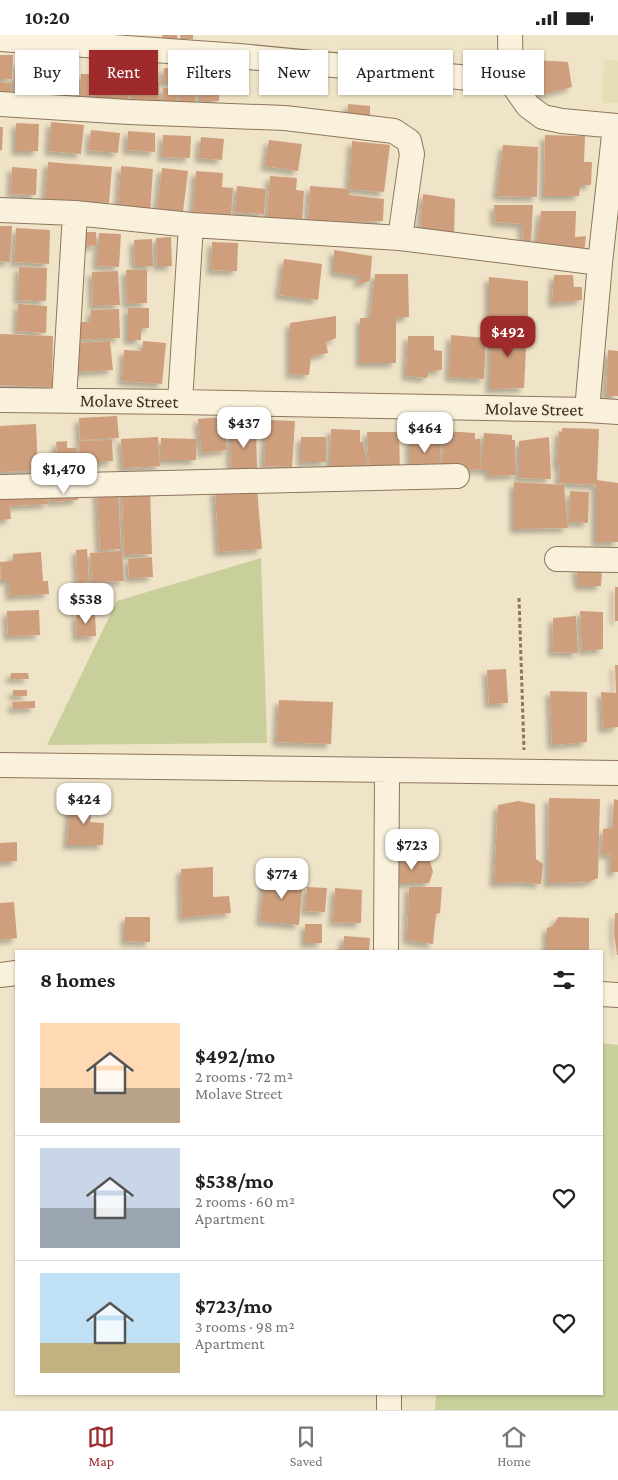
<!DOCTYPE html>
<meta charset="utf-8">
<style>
:root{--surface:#fff;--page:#f2f2f2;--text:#222;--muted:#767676;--line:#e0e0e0;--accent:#9e2a2b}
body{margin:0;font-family:"Crimson Pro",serif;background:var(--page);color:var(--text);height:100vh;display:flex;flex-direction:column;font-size:19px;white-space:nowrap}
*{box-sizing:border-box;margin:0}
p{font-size:16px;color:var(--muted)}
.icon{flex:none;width:28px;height:28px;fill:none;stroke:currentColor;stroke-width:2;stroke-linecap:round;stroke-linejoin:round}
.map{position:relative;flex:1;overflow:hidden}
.details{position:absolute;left:15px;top:915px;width:588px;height:445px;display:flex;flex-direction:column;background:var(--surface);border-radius:0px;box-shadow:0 1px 4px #0004}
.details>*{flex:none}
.banner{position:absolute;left:15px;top:15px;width:589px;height:45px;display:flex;gap:10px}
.price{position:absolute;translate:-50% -42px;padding:0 11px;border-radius:10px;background:#fff;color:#222;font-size:16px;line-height:32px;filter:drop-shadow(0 1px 2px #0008)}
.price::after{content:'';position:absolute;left:50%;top:30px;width:15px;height:11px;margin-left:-8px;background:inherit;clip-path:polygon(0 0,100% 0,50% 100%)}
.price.current{background:var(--accent);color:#fff}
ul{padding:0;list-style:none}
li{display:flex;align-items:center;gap:15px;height:125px;padding:0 25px}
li+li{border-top:1px solid var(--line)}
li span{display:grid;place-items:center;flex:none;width:140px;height:100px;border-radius:0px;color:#555}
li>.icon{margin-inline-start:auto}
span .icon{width:60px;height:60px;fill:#fffc;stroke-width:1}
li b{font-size:21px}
h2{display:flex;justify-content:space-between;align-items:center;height:60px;padding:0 25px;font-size:21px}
.pill{padding:0 18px;border-radius:0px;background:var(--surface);box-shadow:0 1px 4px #0004;font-size:18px;line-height:45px}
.pill.current{background:var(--accent);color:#fff}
.status{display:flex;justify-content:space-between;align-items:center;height:35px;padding:0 25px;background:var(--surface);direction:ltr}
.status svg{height:14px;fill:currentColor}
.menu{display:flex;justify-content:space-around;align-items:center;height:70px;border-top:1px solid var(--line);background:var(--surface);font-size:14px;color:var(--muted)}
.menu a{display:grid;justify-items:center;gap:2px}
.menu .current{color:var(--accent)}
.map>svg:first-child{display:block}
.farmland{fill:#e6deb5}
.green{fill:#c9cf9b}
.building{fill:#cf9f7d;filter:url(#shadow)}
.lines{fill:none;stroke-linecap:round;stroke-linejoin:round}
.street-casing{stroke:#8d765c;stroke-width:26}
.path{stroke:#8d765c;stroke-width:3;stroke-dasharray:4 2.5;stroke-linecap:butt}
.street{stroke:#faf1dc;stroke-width:24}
.labels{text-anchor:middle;stroke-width:4;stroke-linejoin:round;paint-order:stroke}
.street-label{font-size:18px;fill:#3d2e20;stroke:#f7eed8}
</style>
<div class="status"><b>10:20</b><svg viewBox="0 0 49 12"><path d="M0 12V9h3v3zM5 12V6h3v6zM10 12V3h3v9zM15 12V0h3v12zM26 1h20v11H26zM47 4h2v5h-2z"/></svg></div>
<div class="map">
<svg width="618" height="1375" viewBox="0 0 618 1375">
<defs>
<filter id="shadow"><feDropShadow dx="-4.5" dy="4.5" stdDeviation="2.5" flood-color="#0004"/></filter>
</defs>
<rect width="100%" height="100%" fill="#f0e4c8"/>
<path class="farmland" d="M604 24 618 26V68H602Z"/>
<path class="green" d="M261 523 267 708 47 710 117 566Z
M601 1008 618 1010V1375H435L436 1359H601Z"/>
<path class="building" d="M162 0H177V5H163Z
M180 0H193V4H181Z
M0 20H13L12 44H0Z
M37 23H46V38H36Z
M535 25 568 27 572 52 538 61Z
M17 26H34V39L17 38Z
M201 27H220L219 66H200Z
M180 29 198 31 195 72 178 71Z
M164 33 177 34 176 48H163Z
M61 34 72 35 71 64H60Z
M96 37H117L116 51 95 50Z
M81 39H92L91 66H80Z
M14 40 36 41V55H14Z
M39 40H59V56L38 55Z
M132 46 159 47V69H131Z
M0 47 11 48V58H0Z
M119 51H129L128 67 118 66Z
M95 53 116 54V67H95Z
M163 53H176V68L162 67Z
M348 69 370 71V84L348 83Z
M51 87 84 90 81 119 49 116Z
M16 88 39 89 38 116H16Z
M0 92H3L2 115H0Z
M91 95 120 98 118 118 89 115Z
M128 96 155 98V117L127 115Z
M163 100 191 101 190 123 162 122Z
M545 100 585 101 584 127H592L591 150H580L579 161H544Z
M201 102 224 104 222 125 199 123Z
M269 105 302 109 298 136 265 131Z
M352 106 390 110 384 157 349 154Z
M503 110 538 112 537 162 497 161Z
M48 127 112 132 109 168 45 164Z
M121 131 153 134 150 177 118 174Z
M12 132 37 134 36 160 11 159Z
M162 133 188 136 183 177 157 174Z
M196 136 223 138 222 152 233 153 231 181 193 178Z
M270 141 297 143 296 155 304 156 302 186 267 183Z
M237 151 266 154 264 179 235 177Z
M310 151 349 154V160L384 164 383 186 347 187 308 186Z
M423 159 455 164 454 200H420Z
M494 170H533L531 206 523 208 522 189 495 187Z
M541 176H576L575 202 586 201 584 217 536 216Z
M0 191H12L10 227 0 226Z
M16 193 50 195 49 229 14 227Z
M82 197H96V211L82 210Z
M99 198 121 199 119 232 97 231Z
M171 202 172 231H157L156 203Z
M152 204 153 231H135L134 205Z
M212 207 238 208 237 236 211 235Z
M334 215 372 221 370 246 357 249 361 241 334 237Z
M284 224 322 229 318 265 279 260Z
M19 232 47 233 46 266 18 265Z
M126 235H147V268L127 269Z
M118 236 120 270 93 271 92 237Z
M375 239H408L409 282 396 283V328H360V283H370Z
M554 240H573L574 252H582V265L552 268Z
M489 242 528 246V289L489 286Z
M18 269 47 271 46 298 17 296Z
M128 273H149V293H141V305H128Z
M119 274 120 303 69 305V287H91V275Z
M336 281V303L326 307 328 318 311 321 309 340 290 339V288Z
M491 292 527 294 524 353 490 354Z
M0 299 53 301 52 352 0 350Z
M451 300 486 303 484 344 449 342Z
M408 301H434V315L442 316V335L429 336 427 343 406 341Z
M110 306 113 335 76 337 74 308Z
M143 306 166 308 162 349 122 346 124 315 142 316Z
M608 315 618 316V361H606Z
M117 381 119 403 80 405 79 383Z
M232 381 233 391 225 392 227 415 202 418 198 384Z
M267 385 295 386 292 432 264 431Z
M36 389 38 435 0 437V391Z
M562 393 599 394 597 445 618 448V507H596V450L559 448 560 431 557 429 559 396 562 397Z
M256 394 257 433 231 434 230 395Z
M331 394 360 395V407H363L368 433 330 432Z
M444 396 475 398V404H480V434L452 437 442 431Z
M367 397H399L400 437 369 440Z
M484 398 512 400V405H515L516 440 489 441V435H480Z
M440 400V434L410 438V404Z
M158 402 160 431 123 433 121 404Z
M301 402H326V427H301Z
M549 402 551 444 519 443V406Z
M161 403 197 404 196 425H161Z
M112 405 113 426 80 428 79 406Z
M67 406V413H77L78 435 40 437V420L57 419 56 407Z
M514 447 564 450 568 493 514 494Z
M257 452 262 514 219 517 215 455Z
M78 453V465L51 467 50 454Z
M150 453 152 519 124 520 122 454Z
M47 454 48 469 10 471 11 484 0 485V456Z
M118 454 121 514 100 515 97 455Z
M570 456 589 457 588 488 569 487Z
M87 514 89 547 78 548 76 515Z
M122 516 124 546 92 547 90 518Z
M41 517 43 546H48L49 559 10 561 9 545H1L0 527 13 526V519Z
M152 522 153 542 129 543 128 524Z
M576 533H602L601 551H579Z
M615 552H618V586H615Z
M39 575 40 600 8 601 7 576Z
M580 576 603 577V614L582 616Z
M95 578 96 601 77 602 76 579Z
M576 581 578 618 552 617 553 583Z
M615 630H618V692L603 694 601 657 616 658Z
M506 634 508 668 489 669 487 635Z
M11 638H28L29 644H10Z
M13 655H27V661H13Z
M550 656 587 657V707L552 710Z
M279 665 333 667 331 709 277 707Z
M35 666V673L13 674 12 667Z
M549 763 600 764 598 843 588 847 548 848Z
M614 764 618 765V837H611V819L602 820 603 794 612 793Z
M71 765 93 766 90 787 104 788 103 810H67Z
M518 766 535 769 536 824 543 829 541 849 520 847 494 848 498 770Z
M17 807V826L0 827V808Z
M394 823 430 826 433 837 429 848H394Z
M213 832V862L229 861 231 878 182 883 181 834Z
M265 840 303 843 299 890 260 886Z
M307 852 327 853 325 877 305 876Z
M409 852H442L440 878 436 879 433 909 407 905Z
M335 853 362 855 361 888 333 887Z
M14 867 17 903 0 905V868Z
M615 878H618V920H617L614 898Z
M125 882H150V907L125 906Z
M558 882 589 883V916H547V893L553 891Z
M305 889H322V908H305Z
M344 901 370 903 369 916H339V913L343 914Z"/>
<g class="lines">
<defs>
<path id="street" d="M510 0 511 47
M0 4 239 21 511 47 528 71 543 82 562 86 618 91
M0 69 129 77 285 83 394 96 409 106 412 119 400 203
M0 175 75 178 191 190 400 203 600 228
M0 365 180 367 587 375 618 377
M64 365 75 178
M180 367 191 190
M587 375 600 228 615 91
M0 452 457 441
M557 524 618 525
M0 730 618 738
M386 916 387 736
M0 940 16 938
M601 959 618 960
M389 1359V1375"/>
</defs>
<use href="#street" class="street-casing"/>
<path class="path" d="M519 563 524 715"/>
<use href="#street" class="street"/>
</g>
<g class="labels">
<g class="street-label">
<text transform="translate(129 366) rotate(1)" y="6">Molave Street</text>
<text transform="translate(534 374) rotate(1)" y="6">Molave Street</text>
</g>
</g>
</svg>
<b class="price current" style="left:508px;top:323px">$492</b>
<b class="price" style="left:244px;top:414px">$437</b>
<b class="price" style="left:425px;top:419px">$464</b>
<b class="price" style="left:64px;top:460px">$1,470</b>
<b class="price" style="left:86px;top:590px">$538</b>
<b class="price" style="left:84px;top:790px">$424</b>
<b class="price" style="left:412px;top:836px">$723</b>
<b class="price" style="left:282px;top:865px">$774</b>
<div class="banner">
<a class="pill">Buy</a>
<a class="pill current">Rent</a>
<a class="pill">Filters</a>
<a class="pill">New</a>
<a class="pill">Apartment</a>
<a class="pill">House</a>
</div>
<section class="details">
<h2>8 homes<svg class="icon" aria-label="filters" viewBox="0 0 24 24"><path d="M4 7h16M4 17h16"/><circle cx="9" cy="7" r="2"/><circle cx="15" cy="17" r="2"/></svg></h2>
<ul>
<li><span style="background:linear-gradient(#ffd9b3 65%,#b9a48a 0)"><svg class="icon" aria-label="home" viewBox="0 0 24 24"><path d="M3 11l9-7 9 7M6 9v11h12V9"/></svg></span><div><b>$492/mo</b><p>2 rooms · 72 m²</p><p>Molave Street</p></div><svg class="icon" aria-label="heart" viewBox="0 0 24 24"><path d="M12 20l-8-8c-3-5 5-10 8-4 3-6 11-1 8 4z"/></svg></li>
<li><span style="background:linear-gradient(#c9d6e8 60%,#9aa5b1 0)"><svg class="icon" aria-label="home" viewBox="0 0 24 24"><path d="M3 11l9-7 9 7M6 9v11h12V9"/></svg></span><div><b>$538/mo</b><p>2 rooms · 60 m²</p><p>Apartment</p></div><svg class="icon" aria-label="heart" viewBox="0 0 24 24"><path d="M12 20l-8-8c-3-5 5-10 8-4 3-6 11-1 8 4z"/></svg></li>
<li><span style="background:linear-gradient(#bfe0f5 70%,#c2b280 0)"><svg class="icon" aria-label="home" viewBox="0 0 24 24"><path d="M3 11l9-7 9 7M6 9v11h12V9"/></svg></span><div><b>$723/mo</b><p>3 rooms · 98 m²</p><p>Apartment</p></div><svg class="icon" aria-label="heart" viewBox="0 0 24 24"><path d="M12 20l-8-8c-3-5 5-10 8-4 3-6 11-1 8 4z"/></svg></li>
</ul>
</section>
</div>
<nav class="menu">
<a class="current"><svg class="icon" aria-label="map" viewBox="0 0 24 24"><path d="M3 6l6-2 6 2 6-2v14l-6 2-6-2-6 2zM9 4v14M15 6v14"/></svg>Map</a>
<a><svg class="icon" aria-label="saved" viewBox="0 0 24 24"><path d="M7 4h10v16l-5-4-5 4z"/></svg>Saved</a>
<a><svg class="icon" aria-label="home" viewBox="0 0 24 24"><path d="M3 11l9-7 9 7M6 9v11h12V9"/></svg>Home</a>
</nav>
